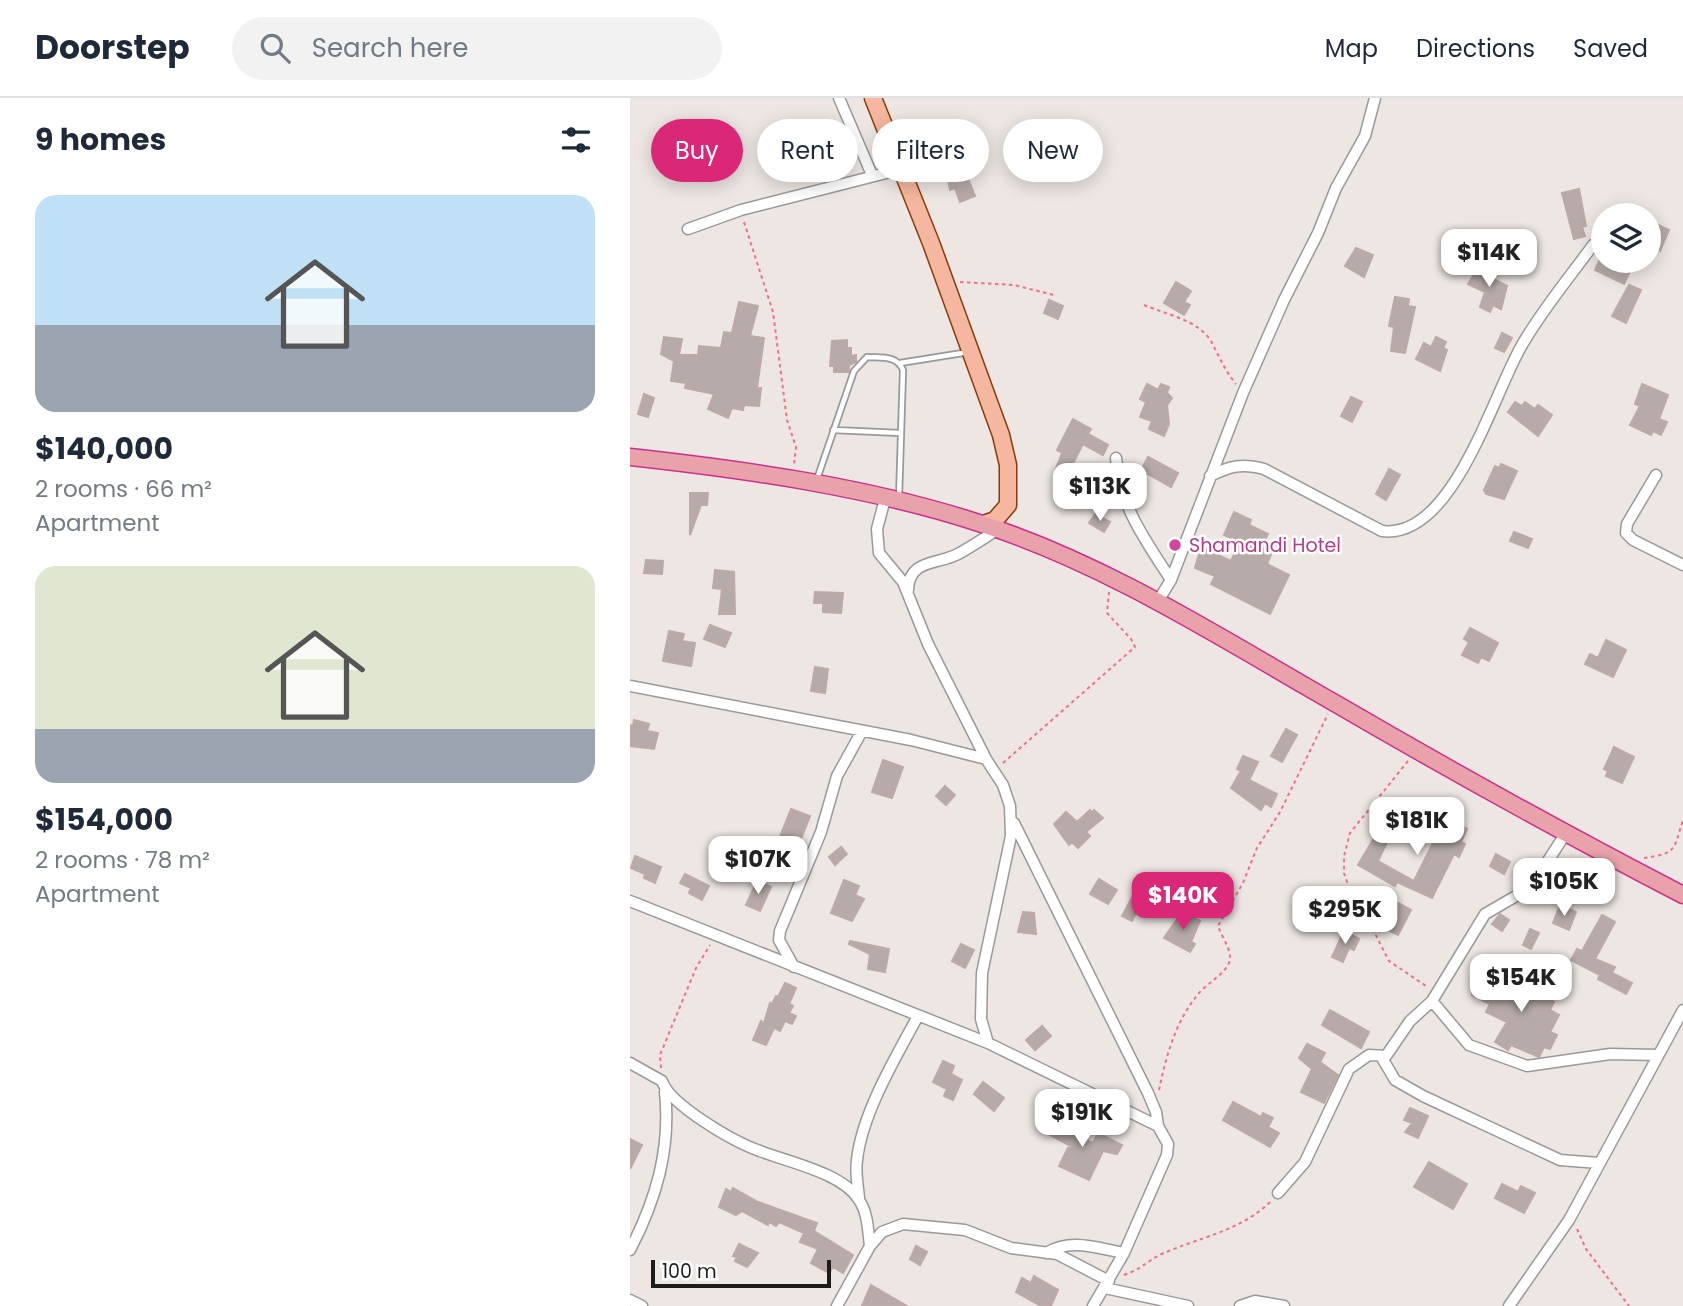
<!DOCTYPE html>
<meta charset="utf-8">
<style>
:root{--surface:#fff;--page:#f2f2f3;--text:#1f2937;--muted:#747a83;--line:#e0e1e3;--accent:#db2777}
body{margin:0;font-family:Poppins,sans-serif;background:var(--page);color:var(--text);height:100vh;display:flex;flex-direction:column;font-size:26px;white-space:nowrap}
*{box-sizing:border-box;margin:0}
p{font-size:23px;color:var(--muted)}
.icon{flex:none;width:38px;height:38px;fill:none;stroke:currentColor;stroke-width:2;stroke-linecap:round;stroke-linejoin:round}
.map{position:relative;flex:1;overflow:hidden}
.side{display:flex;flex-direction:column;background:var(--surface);width:630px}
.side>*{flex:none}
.hud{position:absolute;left:21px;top:21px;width:665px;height:63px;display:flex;gap:14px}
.controls{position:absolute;left:961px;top:105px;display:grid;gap:14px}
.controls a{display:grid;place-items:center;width:70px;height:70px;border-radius:50%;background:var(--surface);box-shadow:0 4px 18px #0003;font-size:35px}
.scale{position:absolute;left:21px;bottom:18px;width:180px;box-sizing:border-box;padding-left:7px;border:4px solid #1c1c1c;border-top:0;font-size:19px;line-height:24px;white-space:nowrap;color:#1c1c1c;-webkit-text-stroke:5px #fff;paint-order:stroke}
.price{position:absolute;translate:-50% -60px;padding:0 16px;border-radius:14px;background:#fff;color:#222;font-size:23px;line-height:46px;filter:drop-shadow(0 2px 4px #0008)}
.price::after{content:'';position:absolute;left:50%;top:42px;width:21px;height:16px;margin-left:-10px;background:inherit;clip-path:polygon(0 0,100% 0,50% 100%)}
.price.selected{background:var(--accent);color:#fff}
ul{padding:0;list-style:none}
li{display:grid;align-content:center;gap:14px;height:371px;padding:0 35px}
li span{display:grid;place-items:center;height:217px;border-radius:21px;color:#555}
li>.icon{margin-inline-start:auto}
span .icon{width:126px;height:126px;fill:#fffc;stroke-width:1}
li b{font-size:30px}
h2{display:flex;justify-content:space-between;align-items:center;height:84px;padding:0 35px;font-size:30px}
.pill{padding:0 24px;border-radius:32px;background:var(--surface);box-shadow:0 4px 18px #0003;font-size:24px;line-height:63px}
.pill.selected{background:var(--accent);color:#fff}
header{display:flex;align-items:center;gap:42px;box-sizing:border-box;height:98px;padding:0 35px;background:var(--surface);border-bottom:2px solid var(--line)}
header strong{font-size:33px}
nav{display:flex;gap:38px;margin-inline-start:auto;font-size:24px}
.search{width:490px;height:63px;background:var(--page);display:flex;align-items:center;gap:18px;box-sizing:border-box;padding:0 24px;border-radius:38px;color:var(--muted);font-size:26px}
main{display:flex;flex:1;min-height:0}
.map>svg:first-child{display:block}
.building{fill:#b6aba8;stroke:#bda9a6;stroke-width:2}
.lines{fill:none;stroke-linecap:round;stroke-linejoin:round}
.service-casing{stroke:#999;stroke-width:8}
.minor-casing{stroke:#999;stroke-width:13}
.primary-casing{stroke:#8a3b0a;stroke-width:19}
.trunk-casing{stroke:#cb2f91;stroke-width:19}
.path{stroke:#f07088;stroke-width:2;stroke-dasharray:3.5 3.5;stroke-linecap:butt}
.service{stroke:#fff;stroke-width:4.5}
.minor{stroke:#fff;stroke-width:10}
.primary{stroke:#f5b79f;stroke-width:16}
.trunk{stroke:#eaa2aa;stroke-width:16}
.hotel-dot{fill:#d1479c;stroke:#fff;stroke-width:2.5}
.labels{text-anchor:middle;stroke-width:5;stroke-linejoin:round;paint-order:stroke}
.hotel-label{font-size:19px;fill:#b23c85;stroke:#fff;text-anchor:start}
</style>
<header>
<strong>Doorstep</strong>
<div class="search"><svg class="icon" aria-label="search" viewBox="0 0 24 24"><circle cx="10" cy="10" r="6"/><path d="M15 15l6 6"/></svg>Search here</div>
<nav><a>Map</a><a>Directions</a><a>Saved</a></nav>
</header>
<main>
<section class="side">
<h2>9 homes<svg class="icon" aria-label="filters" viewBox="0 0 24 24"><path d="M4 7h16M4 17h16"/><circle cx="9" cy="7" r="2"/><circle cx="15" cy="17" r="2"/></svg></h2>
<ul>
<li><span style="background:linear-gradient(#bfe0f5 60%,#9aa5b1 0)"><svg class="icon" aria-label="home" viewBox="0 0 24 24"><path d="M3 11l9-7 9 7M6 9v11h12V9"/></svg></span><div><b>$140,000</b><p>2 rooms · 66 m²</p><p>Apartment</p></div></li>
<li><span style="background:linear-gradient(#dfe7d0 75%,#9aa5b1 0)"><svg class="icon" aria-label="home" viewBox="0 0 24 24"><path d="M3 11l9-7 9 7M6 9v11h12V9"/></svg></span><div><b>$154,000</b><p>2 rooms · 78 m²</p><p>Apartment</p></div></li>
</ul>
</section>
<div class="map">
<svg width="1053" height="1208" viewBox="0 0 1053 1208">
<rect width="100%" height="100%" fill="#ede6e2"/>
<path class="building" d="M343 56 349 70 336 76 345 98 330 104 325 90 320 92 315 67Z
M949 91 956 128 952 129 955 138 944 141 932 95Z
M1024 125 1039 132 1030 153 1018 148Z
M726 150 743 157 734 179 715 168Z
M969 163H1005L994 186 965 172Z
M850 167 859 171 856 177 877 188 871 211 863 207 860 214 850 209 855 194 838 186Z
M546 184 561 193 554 204 560 207 554 217 534 205Z
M999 187 1011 192 996 225 982 218Z
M765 199 779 201 778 208 785 209 775 255 761 253 764 229 759 228Z
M419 202 433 208 428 221 414 215Z
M109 204 128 208 120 238 134 240 127 290H131L129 308 114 307 113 312 102 310 98 320 78 311 84 296 55 290 56 285 41 283 44 263 31 256 34 239 52 241 49 257H68L69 248 91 250 94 234 102 235Z
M872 235 882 240 874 254 865 250Z
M806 239 816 244 813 250 817 252 810 273 786 261 794 245 801 249Z
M217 242V250H221V258L226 257V264L219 267V274H204V268H200L202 243Z
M517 286 528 292 531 286 539 289 537 295 542 300 537 307 539 326 534 338 519 331 522 323 510 319 516 304 510 301Z
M1012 286 1038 297 1029 321 1037 324 1031 337 1023 333 1021 337 1000 327 1010 308 1005 306Z
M14 296 24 300 18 319 8 316Z
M721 299 732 304 722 324 711 318Z
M885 304 892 308 895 304 905 311 908 307 922 317 908 338 878 314Z
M443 321 461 331 458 336 478 347 473 357 453 346 440 371 444 373 440 382 424 376 432 355 427 352Z
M518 359 548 375 541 389 511 372Z
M871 366 887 373 874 401 856 396 854 392 865 368 869 370Z
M759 371 770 377 756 402 746 396Z
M60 395H78L77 407H71L60 437Z
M604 414 621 422 619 427 638 436 631 450 642 454 637 466 659 477 640 516 581 486 585 478 565 470 571 449 601 463 610 444 594 437Z
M465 416 480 424 474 434 459 425Z
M884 434 902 441 898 450 880 443Z
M16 462 33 463 32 476 14 475Z
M85 472 104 474 105 516H89L92 491 83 490Z
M185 494 213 495 211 515 193 514V505H184Z
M80 527 101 535 95 549 74 541Z
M840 530 868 545 859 563 851 559 848 565 832 557 839 544 834 541Z
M39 533 54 536 52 543 65 545 61 568 33 563Z
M976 542 996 552 983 579 955 566 960 556 968 560Z
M185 569 198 571 195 595 181 593Z
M4 622 19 626 17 633 28 635 24 651 0 648V627L3 628Z
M656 631 667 637 652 664 641 658Z
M984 649 1004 659 992 685 976 678 978 673 974 671Z
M613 658 628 664 619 682 647 696 641 709 635 705 631 712 601 690 611 673 607 671Z
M253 662 273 669 262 700 242 694Z
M315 688 325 697 316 707 306 698Z
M161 711 180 718 169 746 150 739Z
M460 712 462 715 464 712 473 720 456 734 460 738 448 750 442 744 439 747 424 726 436 714 447 724Z
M816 719 837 731 831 744 835 746 829 759 824 756 802 800 767 784 765 788 728 767 753 725 773 735 769 744 759 740 748 763 784 783Z
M775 724 790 732 785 741 770 733Z
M211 749 217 756 205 767 199 759Z
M866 756 880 764 874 776 860 768Z
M5 758 31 769 25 785 14 780 15 776 1 770Z
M55 776 79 788 72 802 59 795 61 790 50 785Z
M469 781 487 792 478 806 460 796Z
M214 782 229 788 225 797 234 801 222 823 201 815Z
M127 783 141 789 130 813 116 807Z
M507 790 516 795 502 823 492 818Z
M768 805 781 812 768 837 754 830Z
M930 807 946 814 939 832 923 825Z
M393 814 404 815 406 836 388 834Z
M552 814 570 823 561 844 565 846 560 854 534 840Z
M870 816 879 822 872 833 862 826Z
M972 817 985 824 965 861 985 869 982 875 1002 885 996 896 968 881 970 877 941 862 947 851 952 853Z
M900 831 909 835 901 851 893 847Z
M714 833 729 841 724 852 719 850 713 864 702 859Z
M220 843 259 851 255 874 238 871 240 856 219 846Z
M331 846 344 852 335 870 322 863Z
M891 867 901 872 892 888 924 904 920 912 929 917 920 934 927 937 920 951 914 949 909 959 881 947 878 952 865 944 877 924 856 914 860 906 842 897 849 883 871 894 878 879 883 882Z
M155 885 166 890 159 906 163 908 159 915 166 918 162 926 155 923 150 933 144 930 136 947 123 942 131 923 134 925 140 905 142 906 146 898 148 899Z
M700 912 739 934 731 950 692 927Z
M412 928 421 938 405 952 396 942Z
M677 946 695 955 690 964 708 977 694 1005 671 994 682 971 669 960Z
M313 963 324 968 321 976 332 982 323 1002 314 998 317 991 303 984Z
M353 984 374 1000 364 1013 344 996Z
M603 1004 631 1019 633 1015 643 1020 638 1029 649 1035 640 1049 593 1022Z
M780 1010 798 1018 788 1040 775 1034 782 1025 774 1022Z
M431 1016 442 1022 439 1028 449 1032 446 1037 463 1045 468 1035 492 1047 487 1056 473 1053 459 1082 429 1068 438 1050 443 1049 420 1037Z
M0 1041 12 1047 0 1071Z
M799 1064 837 1086 823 1111 784 1089Z
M872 1086 888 1094 891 1088 905 1095 894 1115 865 1100Z
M103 1090 128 1104 187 1125 184 1133 223 1157 213 1175 203 1169 199 1175 181 1165 188 1151 170 1144 174 1135 149 1124 146 1128 139 1124 138 1127 112 1113 106 1117 89 1109 96 1091 101 1094Z
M109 1146 128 1155 117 1169 105 1163 107 1159 103 1158Z
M286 1148 297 1154 290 1167 280 1161Z
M404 1178 428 1192 421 1208H411L386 1194 392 1180 401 1185Z
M241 1187 277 1208H232Z"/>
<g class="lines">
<defs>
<path id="service" d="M270 265 339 254
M203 332 270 335
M187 381 224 273 237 259C251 260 267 257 273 272L269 400"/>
<path id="minor" d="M209 0 242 77
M58 131 111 112 272 71
M486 360C491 410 514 440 541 482
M1026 377 997 426 996 435 1003 442 1053 467
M580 378C600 368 612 365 634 371L752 433C823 442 863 296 892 247 912 212 939 180 963 147
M255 401 247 431 249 455 273 484 298 546 356 661 373 687 380 708 381 738 352 875 351 921 358 945
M278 492C279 461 307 467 328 456 341 449 354 440 367 432
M528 503 541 482 613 295 654 202 688 135 706 90 735 38 745 0
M0 588 281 642 356 661
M384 725 518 995 526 1014 528 1028
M0 803 358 945 528 1028 538 1046 537 1057 494 1155 463 1208
M164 869 149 842 150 833 191 734 207 678 232 633
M802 903 839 947 897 968 980 956 1028 957
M752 960 765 982 793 998 930 1062 969 1065
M0 965 32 983C40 1007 104 1044 130 1053 158 1064 213 1075 229 1102 238 1115 238 1133 240 1148
M648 1095 675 1064 719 971 739 957 756 958 780 923 802 903 855 816 893 794 908 778 936 735
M229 1100C228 1088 225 1075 227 1062 232 1015 266 959 288 918
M0 1152C26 1102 41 1051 35 994
M416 1155C441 1140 466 1150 494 1155
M475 1190 558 1208
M0 1202 12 1208
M207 1208 240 1148 252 1134 273 1126 335 1132 381 1150 427 1156 479 1183
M610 1208 625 1203 654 1208
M879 1208 939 1122 1053 912"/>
<path id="primary" d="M243 0 301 145 371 337 378 367V407L365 422 353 426"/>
<path id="trunk" d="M0 359C117 372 240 389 352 426 478 467 589 539 703 604 818 671 935 736 1053 797"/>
</defs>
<use href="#service" class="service-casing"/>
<use href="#minor" class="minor-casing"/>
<use href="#primary" class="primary-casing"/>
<use href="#trunk" class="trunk-casing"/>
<path class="path" d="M114 124 143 214 157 322 166 349 164 367
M330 184 384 187 424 197
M514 207C535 216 568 222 581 243 589 258 595 273 606 286
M778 663 720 735 714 758V775L720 793 733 812 759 863 796 888
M373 665 505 549 501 541 477 515 479 494
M1014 760C1048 755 1043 752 1053 722
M31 970 30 957 66 870 80 847
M529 992C536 958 546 922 569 895 577 885 601 873 600 859 600 850 591 837 588 828L613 785 627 750 650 714 698 616
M947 1131 956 1151 999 1208
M494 1177C512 1171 518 1162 532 1156 569 1139 609 1134 640 1104"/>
<use href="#service" class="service"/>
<use href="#minor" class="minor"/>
<use href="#primary" class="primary"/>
<use href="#trunk" class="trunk"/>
</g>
<circle class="hotel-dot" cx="545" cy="447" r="7"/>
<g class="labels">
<g class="hotel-label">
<text x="559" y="454">Shamandi Hotel</text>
</g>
</g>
</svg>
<div class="controls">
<a><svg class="icon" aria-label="layers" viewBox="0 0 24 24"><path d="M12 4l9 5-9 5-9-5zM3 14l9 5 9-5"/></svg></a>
</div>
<div class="scale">100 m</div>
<b class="price" style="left:859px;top:191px">$114K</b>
<b class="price" style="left:470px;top:425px">$113K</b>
<b class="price" style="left:787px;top:759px">$181K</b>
<b class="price" style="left:128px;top:798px">$107K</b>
<b class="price" style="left:934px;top:820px">$105K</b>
<b class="price selected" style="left:553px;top:834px">$140K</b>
<b class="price" style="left:715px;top:848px">$295K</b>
<b class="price" style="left:891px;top:916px">$154K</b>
<b class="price" style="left:452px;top:1051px">$191K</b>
<div class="hud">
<a class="pill selected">Buy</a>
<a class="pill">Rent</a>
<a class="pill">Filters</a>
<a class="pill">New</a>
</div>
</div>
</main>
